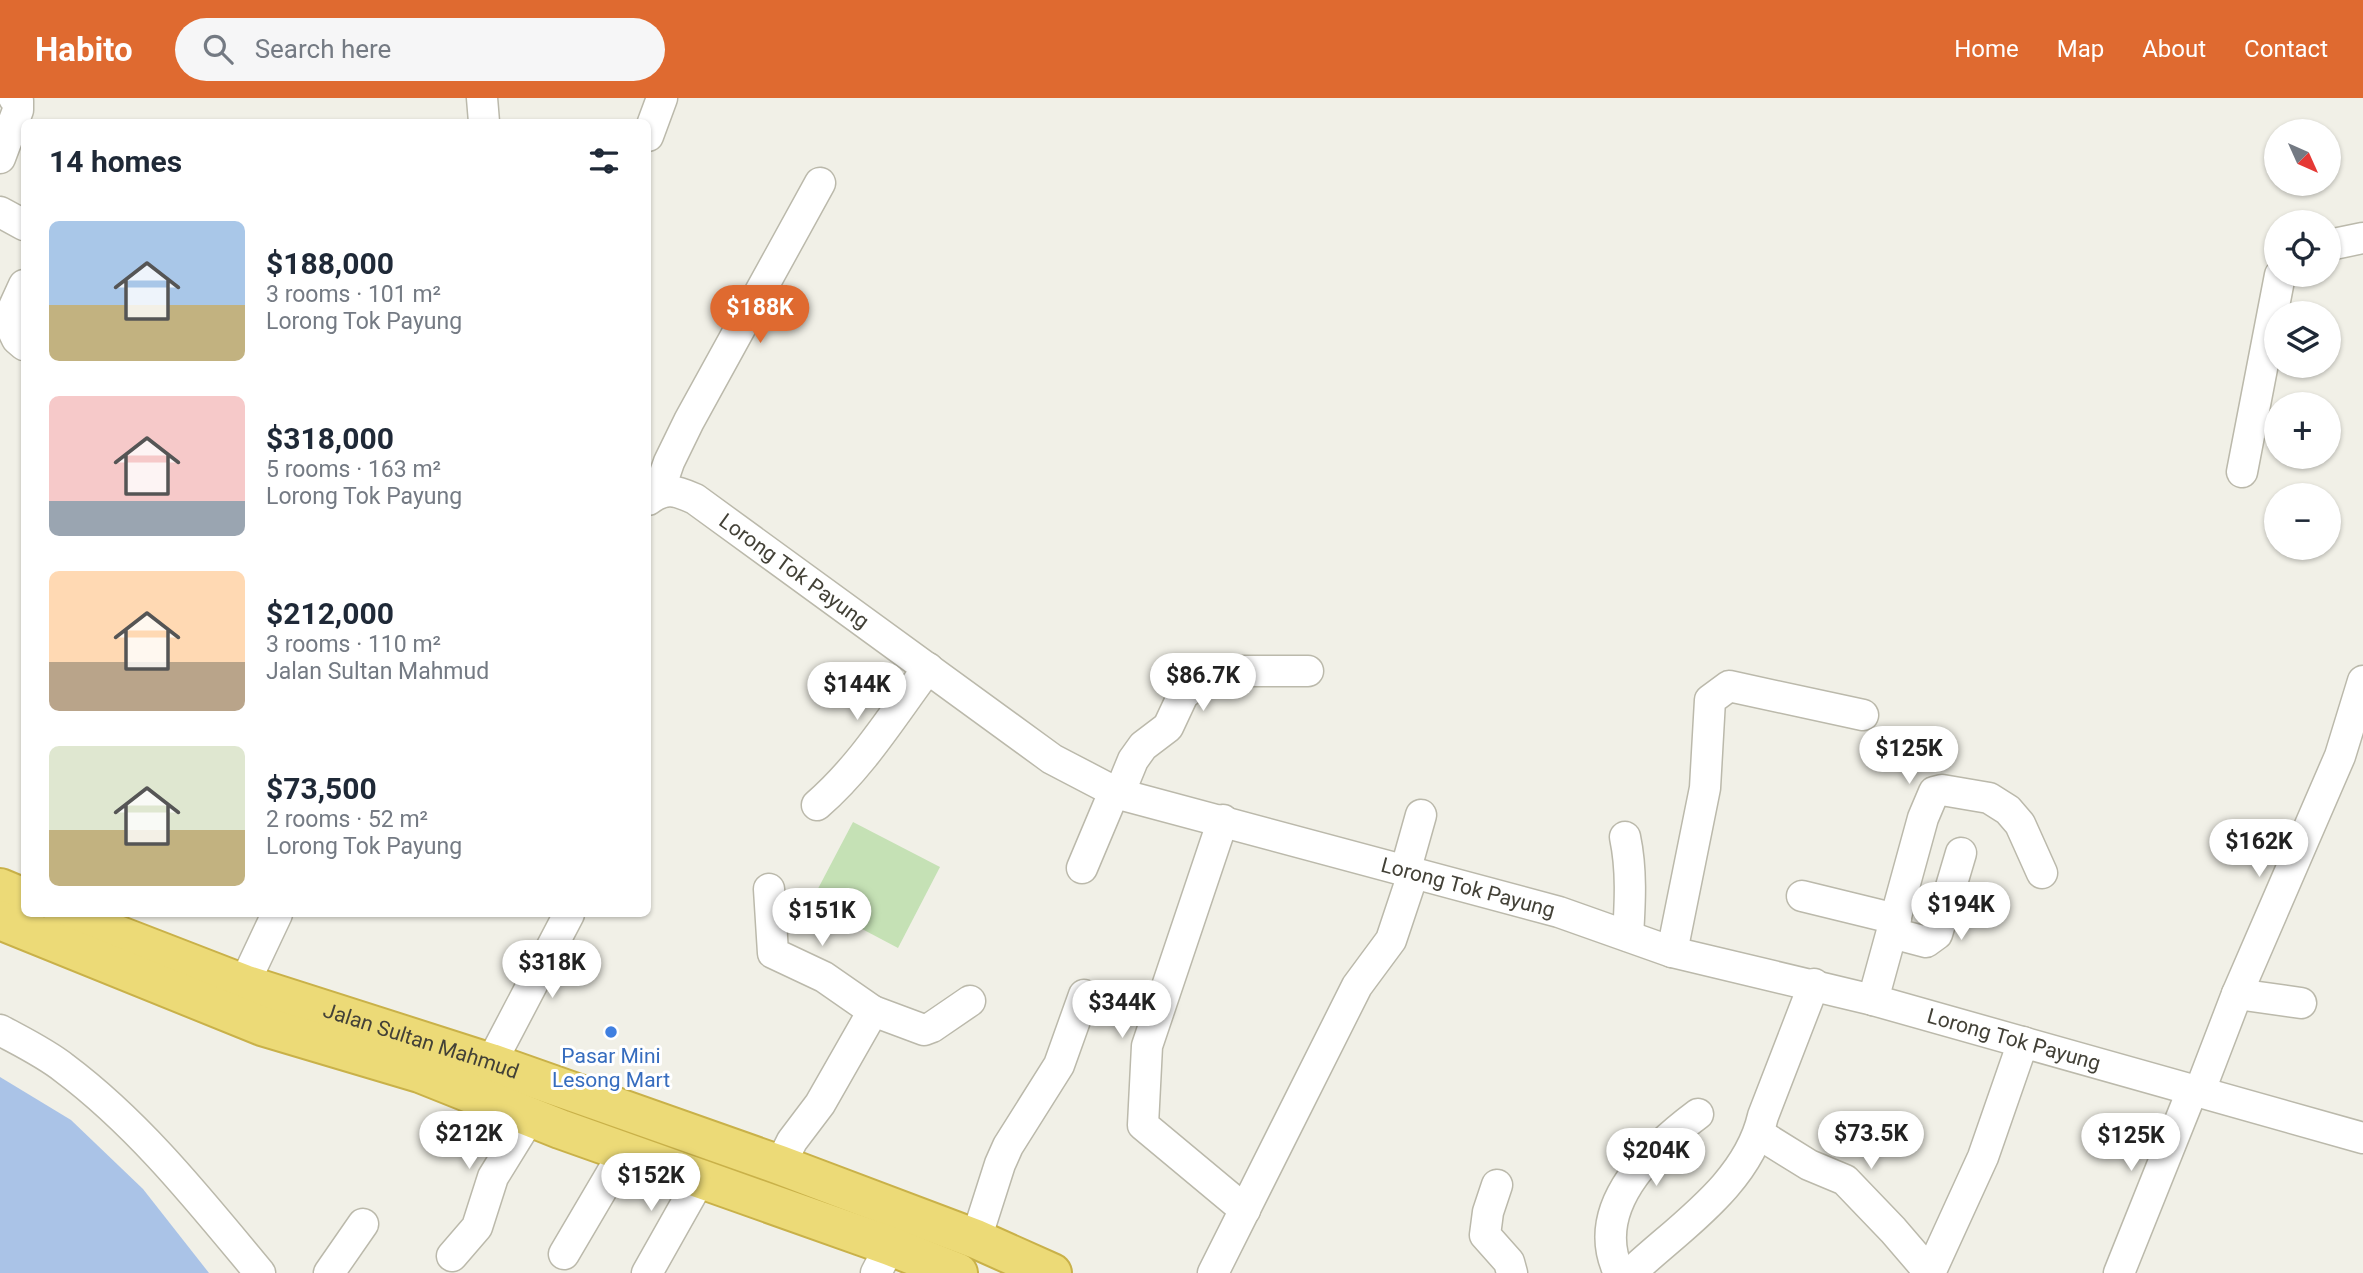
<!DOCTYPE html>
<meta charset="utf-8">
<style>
:root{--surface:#fff;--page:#f6f6f7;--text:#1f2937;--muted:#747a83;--accent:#df6a30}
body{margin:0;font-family:Roboto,sans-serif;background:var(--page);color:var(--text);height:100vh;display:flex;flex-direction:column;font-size:26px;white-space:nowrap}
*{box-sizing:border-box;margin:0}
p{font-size:23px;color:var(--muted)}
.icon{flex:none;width:38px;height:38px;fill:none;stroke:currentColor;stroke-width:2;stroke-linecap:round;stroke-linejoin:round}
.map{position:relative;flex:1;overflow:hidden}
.drawer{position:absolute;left:21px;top:21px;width:630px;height:798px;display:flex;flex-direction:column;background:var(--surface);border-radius:10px;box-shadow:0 2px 5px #0004}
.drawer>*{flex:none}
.needle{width:46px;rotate:135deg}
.buttons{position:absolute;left:2264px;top:21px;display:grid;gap:14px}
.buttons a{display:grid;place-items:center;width:77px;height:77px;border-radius:50%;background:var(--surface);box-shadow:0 2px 5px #0004;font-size:35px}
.price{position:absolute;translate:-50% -60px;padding:0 16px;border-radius:24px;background:#fff;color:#222;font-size:23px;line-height:46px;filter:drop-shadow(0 2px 4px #0008)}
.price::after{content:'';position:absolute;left:50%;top:42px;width:21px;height:16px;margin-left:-10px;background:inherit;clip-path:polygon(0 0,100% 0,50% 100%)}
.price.selected{background:var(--accent);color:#fff}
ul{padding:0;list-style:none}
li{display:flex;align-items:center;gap:21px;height:175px;padding:0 28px}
li span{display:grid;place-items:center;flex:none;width:196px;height:140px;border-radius:10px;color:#555}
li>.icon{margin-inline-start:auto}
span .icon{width:84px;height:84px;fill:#fffc;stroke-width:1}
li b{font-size:30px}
h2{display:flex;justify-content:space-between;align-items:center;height:84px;padding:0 28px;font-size:30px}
header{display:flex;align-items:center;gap:42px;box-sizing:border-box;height:98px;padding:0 35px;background:var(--accent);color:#fff}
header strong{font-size:33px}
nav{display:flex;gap:38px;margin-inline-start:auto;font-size:24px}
.search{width:490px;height:63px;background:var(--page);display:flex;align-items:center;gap:18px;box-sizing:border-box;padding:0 24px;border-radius:38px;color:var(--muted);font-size:26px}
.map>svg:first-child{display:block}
.green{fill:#c5e1b5}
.water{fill:#aac3e7}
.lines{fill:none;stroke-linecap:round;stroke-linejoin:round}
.minor-casing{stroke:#bbb9ab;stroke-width:33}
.highway-casing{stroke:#c9b149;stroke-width:42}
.minor{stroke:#fff;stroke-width:30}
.highway{stroke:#ecda77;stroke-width:38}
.shop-dot{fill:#3f7fe0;stroke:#fff;stroke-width:2.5}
.labels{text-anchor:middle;stroke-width:6;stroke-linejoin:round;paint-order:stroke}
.street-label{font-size:21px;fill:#434137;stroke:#fff}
.shop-label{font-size:21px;fill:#366cbe;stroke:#fff}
</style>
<header>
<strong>Habito</strong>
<div class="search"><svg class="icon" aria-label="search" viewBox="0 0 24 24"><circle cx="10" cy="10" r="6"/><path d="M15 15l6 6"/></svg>Search here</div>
<nav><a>Home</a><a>Map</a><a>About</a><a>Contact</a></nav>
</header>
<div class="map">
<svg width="2363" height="1175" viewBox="0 0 2363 1175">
<rect width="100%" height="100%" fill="#f1f0e7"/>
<path class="green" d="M853 724 940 769 898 850 811 804Z"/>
<path class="water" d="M0 979 71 1022 143 1091 209 1175H0Z"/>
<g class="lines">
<defs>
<g id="minor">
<path d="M482 0 484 24"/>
<path d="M648 38 662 0"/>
<path d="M0 60 18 12V3L14 0"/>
<path d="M0 114 24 127"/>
<path d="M2329 147 2363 140"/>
<path d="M24 187 8 222 17 241 24 247"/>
<path d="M2242 374 2280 177"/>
<path d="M659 393 669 364 689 323 820 85"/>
<path id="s1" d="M648 402C666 389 675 392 695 401L1052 661 1119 696 1559 814 1672 854 1873 902 2363 1040"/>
<path d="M1119 696 1133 662 1143 648 1168 629 1183 597 1206 578 1221 573H1308"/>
<path d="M817 707C862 668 893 617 928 570"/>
<path d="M1223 722 1147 948 1143 1027 1245 1112"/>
<path d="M1625 739C1632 772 1630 805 1628 838"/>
<path d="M1082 770 1114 694"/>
<path d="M1405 774 1421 717"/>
<path d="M769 791 773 855 824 879 873 913"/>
<path d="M1802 798 1896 821"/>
<path d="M1892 835 1926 844 1937 836 1961 755"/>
<path d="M1672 854 1705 690 1710 602 1729 588 1863 617"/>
<path d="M244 886 277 816"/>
<path d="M2237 896 2301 905"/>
<path d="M1873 902 1923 720 1934 694 1942 692 1989 700 2008 712 2020 726 2042 775"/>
<path d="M0 932C22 944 45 955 64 970 140 1027 200 1103 260 1175"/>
<path d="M491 965 569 816"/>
<path d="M2199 995 2237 896 2340 658 2363 583"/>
<path d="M1759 1036 1809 1067 1845 1082 1893 1132 1930 1175"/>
<path d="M780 1067 792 1043 820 1006 873 913 924 932 932 929 970 903"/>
<path d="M1497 1087 1488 1114 1485 1137 1509 1164 1512 1175"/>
<path d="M976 1141 1000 1066 1008 1048 1059 967 1084 897"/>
<path d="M564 1156 624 1054"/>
<path d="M452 1158 477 1129 493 1079 530 1019"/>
<path d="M329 1175 363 1126"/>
<path d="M647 1175 700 1081"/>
<path d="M876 1175 890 1148"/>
<path d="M1213 1175 1357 888 1391 842 1413 776"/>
<path d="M1619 1175C1588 1110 1651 1051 1698 1016"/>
<path d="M1633 1175 1636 1170C1684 1126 1748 1084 1763 1018L1814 886"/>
<path d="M1930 1175 1983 1059 2023 944"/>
<path d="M2119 1175 2192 993"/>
</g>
<g id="highway">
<path d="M0 790 24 800"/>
<path id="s2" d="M63 816 244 886 491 965 780 1067 976 1141 1052 1175"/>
<path d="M0 822 262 928 420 975 560 1031 890 1148 958 1175"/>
</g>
</defs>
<use href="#minor" class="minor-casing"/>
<use href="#highway" class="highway-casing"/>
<use href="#minor" class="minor"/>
<use href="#highway" class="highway"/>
</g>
<circle class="shop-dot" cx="611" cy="934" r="7"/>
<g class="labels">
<g class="street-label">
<text dy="7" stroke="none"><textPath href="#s1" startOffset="173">Lorong Tok Payung</textPath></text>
<text dy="7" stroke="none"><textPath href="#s1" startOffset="929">Lorong Tok Payung</textPath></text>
<text dy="7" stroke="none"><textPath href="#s1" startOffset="1496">Lorong Tok Payung</textPath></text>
<text dy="7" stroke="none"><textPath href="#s2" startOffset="380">Jalan Sultan Mahmud</textPath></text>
</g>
<g class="shop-label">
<text x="611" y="965">Pasar Mini<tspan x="611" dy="24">Lesong Mart</tspan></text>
</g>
</g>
</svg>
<div class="buttons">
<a><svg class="needle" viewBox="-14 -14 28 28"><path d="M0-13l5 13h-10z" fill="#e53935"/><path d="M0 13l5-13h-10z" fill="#747a83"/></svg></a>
<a><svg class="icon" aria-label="locate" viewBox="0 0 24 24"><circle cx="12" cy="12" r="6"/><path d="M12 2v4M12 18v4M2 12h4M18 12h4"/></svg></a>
<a><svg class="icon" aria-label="layers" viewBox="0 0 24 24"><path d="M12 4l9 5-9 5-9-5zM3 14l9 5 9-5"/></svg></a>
<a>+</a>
<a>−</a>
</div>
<b class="price selected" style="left:760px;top:247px">$188K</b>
<b class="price" style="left:1203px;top:615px">$86.7K</b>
<b class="price" style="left:857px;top:624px">$144K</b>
<b class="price" style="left:1909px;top:688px">$125K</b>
<b class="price" style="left:2259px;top:781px">$162K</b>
<b class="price" style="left:1961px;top:844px">$194K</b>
<b class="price" style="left:822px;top:850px">$151K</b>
<b class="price" style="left:552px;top:902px">$318K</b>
<b class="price" style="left:1122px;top:942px">$344K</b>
<b class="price" style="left:469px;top:1073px">$212K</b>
<b class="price" style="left:1871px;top:1073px">$73.5K</b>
<b class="price" style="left:2131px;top:1075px">$125K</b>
<b class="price" style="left:1656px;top:1090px">$204K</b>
<b class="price" style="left:651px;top:1115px">$152K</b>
<section class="drawer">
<h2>14 homes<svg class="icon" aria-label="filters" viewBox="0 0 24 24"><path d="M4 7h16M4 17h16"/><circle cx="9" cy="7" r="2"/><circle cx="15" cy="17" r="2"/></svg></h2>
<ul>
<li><span style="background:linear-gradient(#a9c7e8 60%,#c2b280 0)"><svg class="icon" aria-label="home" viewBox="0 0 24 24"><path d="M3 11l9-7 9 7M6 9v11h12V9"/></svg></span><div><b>$188,000</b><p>3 rooms · 101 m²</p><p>Lorong Tok Payung</p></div></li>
<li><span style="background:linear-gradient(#f6c9c9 75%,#9aa5b1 0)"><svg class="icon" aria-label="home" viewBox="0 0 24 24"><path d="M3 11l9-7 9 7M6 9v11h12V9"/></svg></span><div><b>$318,000</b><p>5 rooms · 163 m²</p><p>Lorong Tok Payung</p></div></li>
<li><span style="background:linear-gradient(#ffd9b3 65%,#b9a48a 0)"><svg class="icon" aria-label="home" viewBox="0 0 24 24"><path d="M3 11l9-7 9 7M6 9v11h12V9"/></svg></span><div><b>$212,000</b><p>3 rooms · 110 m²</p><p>Jalan Sultan Mahmud</p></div></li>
<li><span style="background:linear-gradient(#dfe7d0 60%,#c2b280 0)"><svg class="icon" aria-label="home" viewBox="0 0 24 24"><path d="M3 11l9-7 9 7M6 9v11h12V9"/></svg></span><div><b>$73,500</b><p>2 rooms · 52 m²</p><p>Lorong Tok Payung</p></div></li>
</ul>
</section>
</div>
